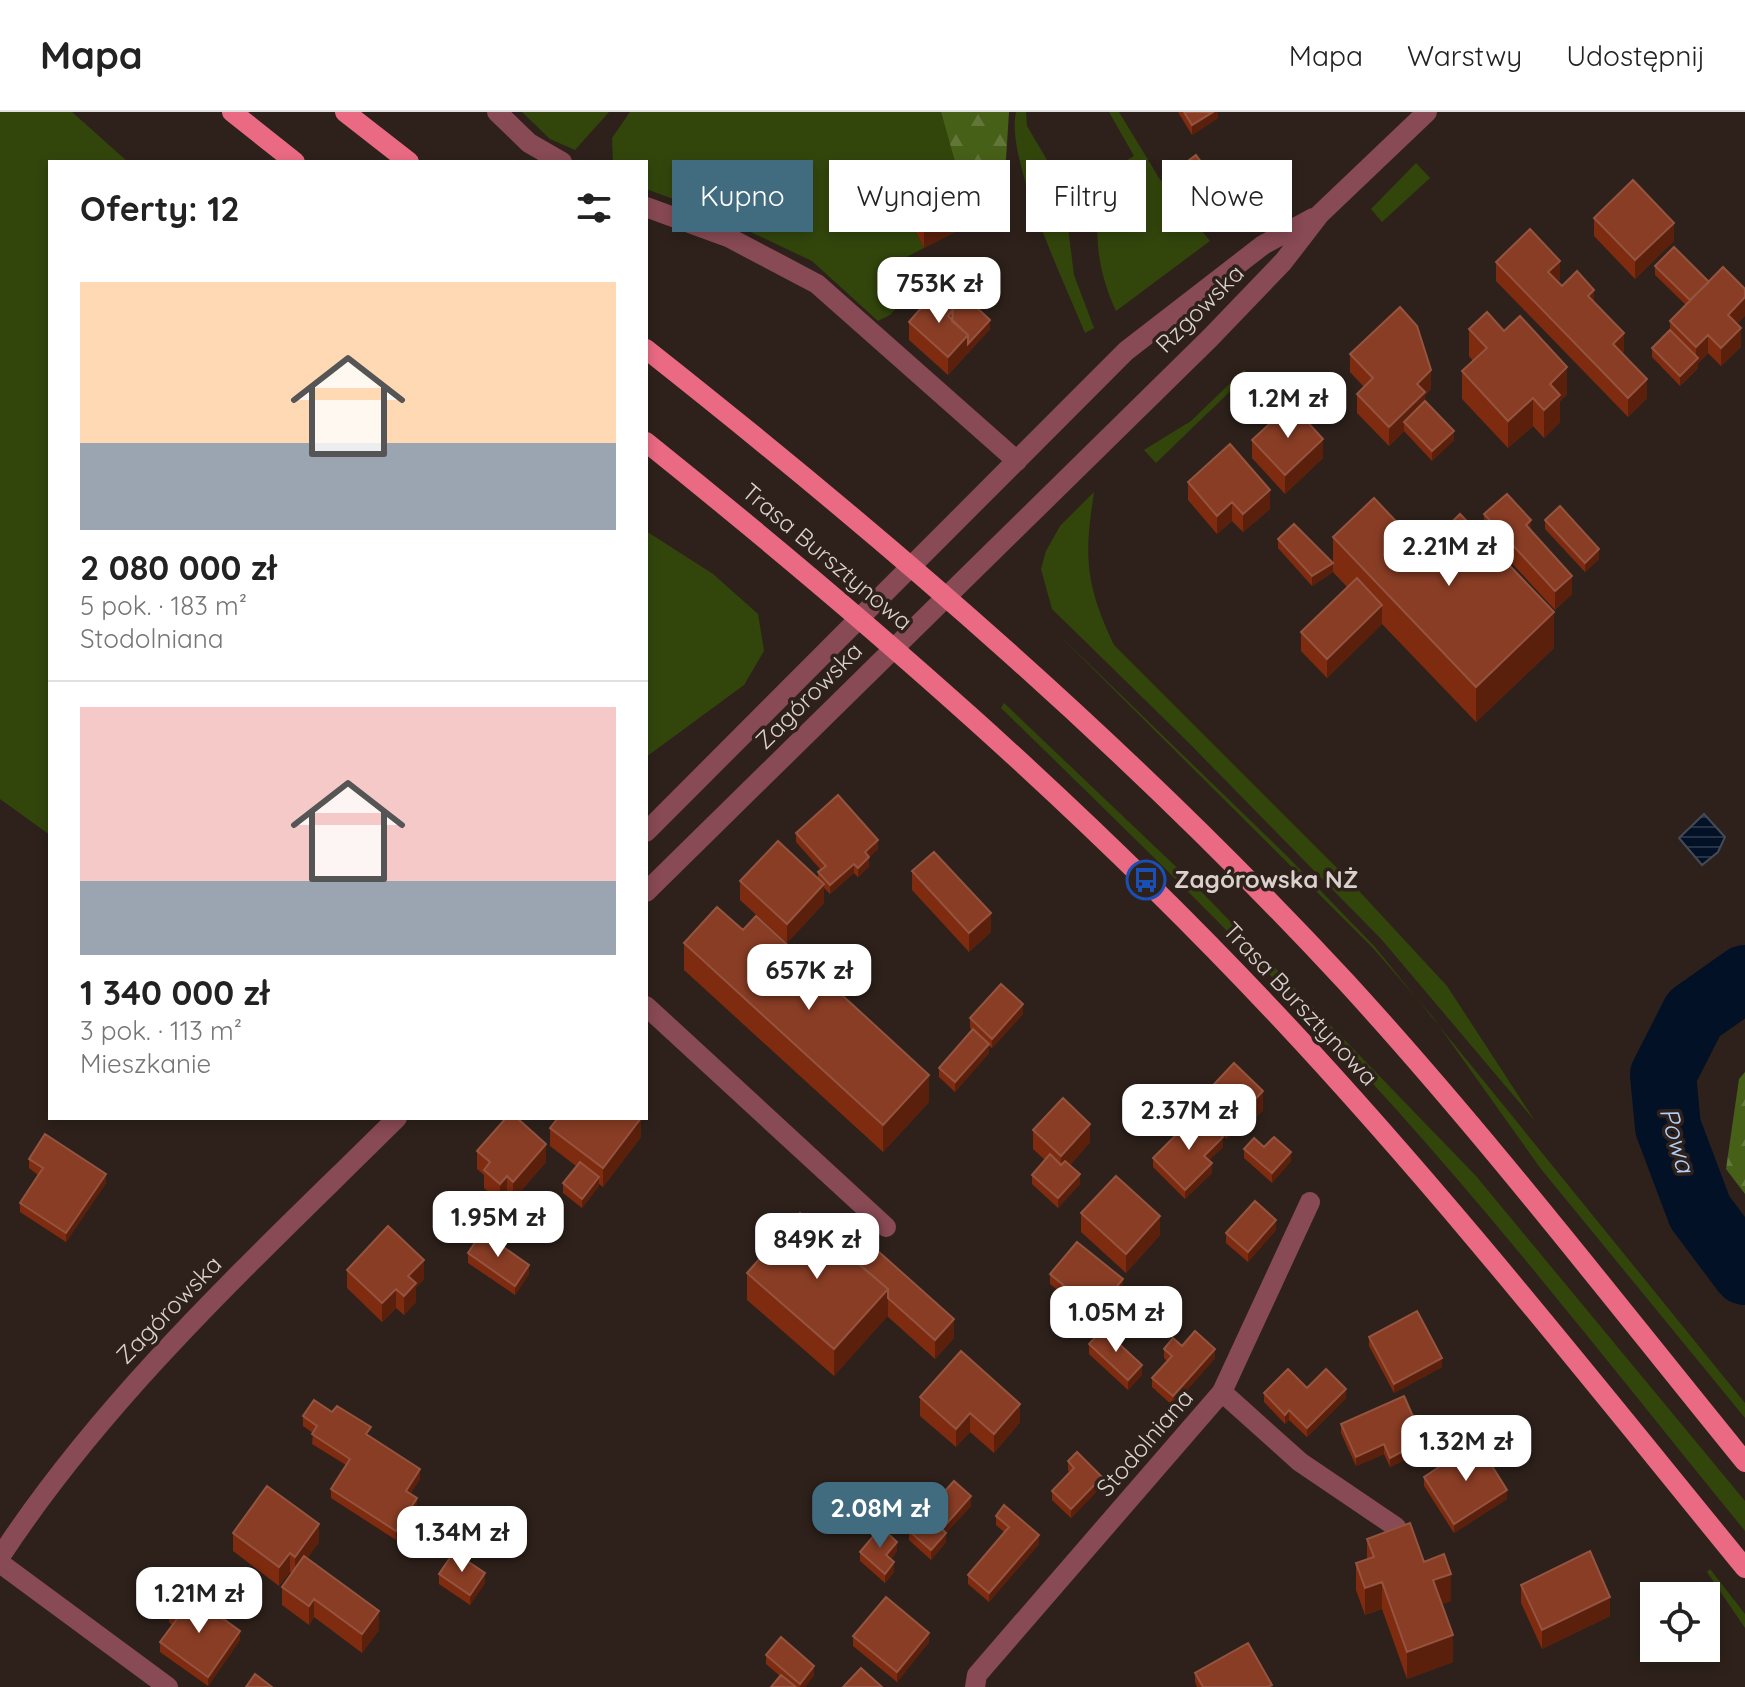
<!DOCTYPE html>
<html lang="pl">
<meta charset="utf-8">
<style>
:root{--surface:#fff;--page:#f2f2f2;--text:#222;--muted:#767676;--line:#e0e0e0;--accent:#416b7e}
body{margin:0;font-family:Quicksand,sans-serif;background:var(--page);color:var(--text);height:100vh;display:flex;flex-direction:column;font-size:30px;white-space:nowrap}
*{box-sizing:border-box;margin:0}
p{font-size:26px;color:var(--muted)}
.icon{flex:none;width:44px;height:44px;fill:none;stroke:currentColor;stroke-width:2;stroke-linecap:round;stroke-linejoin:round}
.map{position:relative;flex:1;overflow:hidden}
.panel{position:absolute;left:48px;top:48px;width:600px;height:960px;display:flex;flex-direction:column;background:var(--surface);border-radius:0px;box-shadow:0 4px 12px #0003}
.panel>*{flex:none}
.guide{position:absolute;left:672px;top:48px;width:760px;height:72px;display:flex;gap:16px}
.fabs{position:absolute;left:1640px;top:1470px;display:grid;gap:16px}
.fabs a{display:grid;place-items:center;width:80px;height:80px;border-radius:0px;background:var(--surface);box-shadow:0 4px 12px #0003;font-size:40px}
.price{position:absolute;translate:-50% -68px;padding:0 18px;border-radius:16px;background:#fff;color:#222;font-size:26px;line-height:52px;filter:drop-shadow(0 2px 4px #0008)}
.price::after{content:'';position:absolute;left:50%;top:48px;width:24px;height:18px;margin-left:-12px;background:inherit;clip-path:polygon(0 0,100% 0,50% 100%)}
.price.current{background:var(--accent);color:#fff}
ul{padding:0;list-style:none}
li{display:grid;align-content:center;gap:16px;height:424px;padding:0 32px}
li+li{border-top:2px solid var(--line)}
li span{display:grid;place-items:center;height:248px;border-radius:0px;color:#555}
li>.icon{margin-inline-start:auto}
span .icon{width:144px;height:144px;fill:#fffc;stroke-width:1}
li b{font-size:34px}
h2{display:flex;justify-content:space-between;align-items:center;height:96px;padding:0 32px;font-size:34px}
.tag{padding:0 28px;border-radius:0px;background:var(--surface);box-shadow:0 4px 12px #0003;font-size:28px;line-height:72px}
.tag.current{background:var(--accent);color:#fff}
header{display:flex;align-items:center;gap:48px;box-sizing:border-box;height:112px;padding:0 40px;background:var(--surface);border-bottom:2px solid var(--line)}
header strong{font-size:38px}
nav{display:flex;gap:44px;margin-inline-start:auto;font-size:28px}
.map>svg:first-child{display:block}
.green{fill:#32460c}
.forest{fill:url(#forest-firs)}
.water{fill:url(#water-rules);stroke:#434b58;stroke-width:2}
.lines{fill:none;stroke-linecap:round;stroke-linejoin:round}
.river{stroke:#021126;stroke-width:66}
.service{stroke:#884a54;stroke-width:20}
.minor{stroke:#884a54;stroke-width:20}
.tertiary{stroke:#884a54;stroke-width:20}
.primary{stroke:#ea6a83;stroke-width:20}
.wall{fill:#7f2b10}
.shaded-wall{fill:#5a200c}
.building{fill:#893d25;stroke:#95543f;stroke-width:2}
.labels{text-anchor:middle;stroke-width:7;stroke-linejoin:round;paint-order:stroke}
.street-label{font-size:24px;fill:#dad1cd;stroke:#2e211b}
.poi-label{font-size:24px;font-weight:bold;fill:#dad1cd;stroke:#2e211b;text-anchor:start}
.water-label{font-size:26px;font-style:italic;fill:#b2d0f7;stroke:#2e211b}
</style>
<header>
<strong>Mapa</strong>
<nav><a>Mapa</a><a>Warstwy</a><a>Udostępnij</a></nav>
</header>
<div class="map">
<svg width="1745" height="1575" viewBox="0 0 1745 1575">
<defs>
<pattern id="forest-firs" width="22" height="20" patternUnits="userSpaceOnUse" patternTransform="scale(2)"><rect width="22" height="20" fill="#476018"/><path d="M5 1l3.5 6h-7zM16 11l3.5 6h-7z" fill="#617638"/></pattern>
<pattern id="water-rules" width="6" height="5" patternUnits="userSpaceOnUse" patternTransform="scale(2)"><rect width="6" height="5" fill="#021126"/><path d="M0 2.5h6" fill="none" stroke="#263344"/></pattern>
</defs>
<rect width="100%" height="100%" fill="#2e211b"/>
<path class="green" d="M0 0H72L128 50H50V723L0 687Z
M522 0H609L575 38 550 27Z
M630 0H941L955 50 975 77 911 111 924 136 899 149 911 181 890 203 878 209 812 149 709 100 646 77V50H613L612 26Z
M1016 0H1026L1027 14 1063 75 1074 163 1094 216 1085 221C1066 174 1005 47 1016 0Z
M1109 0H1119L1159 66 1210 129 1116 199C1095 154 1092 109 1105 61L1134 44Z
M1416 51 1430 66 1382 110 1371 97Z
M1244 258 1248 262 1156 351 1144 338 1191 309Z
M1094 380C1084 446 1085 471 1114 533L1347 766 1447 874 1535 1009 1382 828 1187 629 1052 497 1041 457 1046 439 1060 414Z
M646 419 713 462 758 502 764 539 744 573 646 645Z
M1054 518 1287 744 1375 835 1745 1291V1306L1541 1057 1432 904 1373 836Z
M1004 591 1192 770 1476 1064 1745 1389V1419C1629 1277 1517 1132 1395 996 1269 857 1135 726 1001 596Z
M1710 1457 1745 1502V1516L1707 1460Z"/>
<path class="forest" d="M941 0H1009L1006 47 988 77H975L955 50Z
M1745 960V1082L1726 1057 1739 967Z"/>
<path class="water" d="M1704 702 1725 725 1718 740 1702 753 1679 726Z"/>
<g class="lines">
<path class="river" d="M1745 866 1694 902 1663 963 1668 1015 1700 1100 1745 1160"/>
<path class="service" d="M646 894 886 1115
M1222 1280 1300 1350 1396 1415
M0 1451 168 1575"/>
<path class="minor" d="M497 0 529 31 562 50
M646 95 728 125 817 172 1017 349
M975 1575 977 1563 1222 1280 1310 1090"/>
<path class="tertiary" d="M646 720 1126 239 1263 133 1313 106
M646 780 1210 226 1283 150 1320 102 1427 0
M0 1445C109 1279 257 1145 397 1006"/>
<path class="primary" d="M232 0 295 50
M345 0 409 50
M646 237C894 433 1132 639 1347 871 1487 1024 1614 1189 1745 1350
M646 330C869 509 1083 696 1279 905 1444 1081 1593 1270 1745 1456"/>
</g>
<path class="wall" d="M1178 0H1218V6L1192 23Z
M1176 58H1207L1226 73 1220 77 1224 92 1205 106 1176 68Z
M911 93 980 107 924 136 911 111Z
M1594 106 1674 129 1635 167 1594 124Z
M1496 150 1560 167 1558 169 1562 174 1594 191 1624 239 1622 241 1647 286 1628 305 1496 169Z
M1655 154 1737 212 1741 235 1721 254 1708 241 1698 251V256L1680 274 1652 245V236L1670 218V209L1686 193 1655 163Z
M939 185 990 217 948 263 909 228V210Z
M1469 217 1567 282 1560 289V310L1544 326 1533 314 1508 336 1462 287V259L1473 249 1469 244Z
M1350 242 1431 277 1425 283V289L1454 328 1432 349 1404 319 1389 334 1357 301V282L1364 275 1350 260Z
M1252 328 1323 346 1285 382 1252 346Z
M1188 370 1270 397 1243 420 1232 409 1217 422 1188 388Z
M1484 402 1531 419 1572 482 1555 498 1484 421Z
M1545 408 1599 447 1585 460 1545 417Z
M1333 425 1423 438 1554 536 1476 610 1382 512 1327 566 1301 539V520L1347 475 1333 460 1312 474 1278 436V427L1333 451Z
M796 721 878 737 869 745V754L858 765 854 761 830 782 824 776V791L787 831 740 788V769L818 767V760L821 758 796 730Z
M912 759 991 820 969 840 912 778Z
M684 831 929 990 883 1040 684 858Z
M1023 902 992 936 989 934V941L955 980 939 965V956L972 918 970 916V906Z
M1202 985 1263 998 1245 1017 1241 1013 1227 1027 1202 1003Z
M550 1016 641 1025 603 1075 599 1072V1074L582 1096 563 1081V1071L576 1054 550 1034Z
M1033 1018 1090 1030 1070 1053 1080 1072 1058 1096 1032 1072V1063L1045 1048 1033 1037Z
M1223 1035 1209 1048 1212 1061 1185 1087 1153 1055V1046Z
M1264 1035 1291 1049 1272 1071 1244 1046V1037Z
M477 1039 546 1050 513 1088 507 1083 500 1091 484 1076V1063L477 1057Z
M29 1047 106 1071 66 1130 20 1100V1091L38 1063 29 1056Z
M1081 1101 1160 1123 1126 1161 1081 1120Z
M1276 1118 1248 1150 1226 1131V1121Z
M468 1141 529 1162 515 1183 468 1151Z
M855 1149 954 1226 935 1247 887 1204 834 1264 747 1188V1161Z
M347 1158 424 1167 416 1175V1190L404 1203 396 1196 382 1210 347 1176Z
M1050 1162 1123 1177 1096 1210 1050 1172Z
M1369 1225 1442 1255 1394 1281 1369 1234Z
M1089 1232 1142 1263 1128 1278 1089 1242Z
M1182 1234 1215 1246 1173 1294 1152 1275V1266L1167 1249 1164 1246V1237Z
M1307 1276 1346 1286 1307 1325 1289 1308 1285 1312 1264 1290V1281Z
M920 1285 1020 1310 994 1341 970 1320 956 1335 920 1304Z
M303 1304 370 1325 420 1367 410 1382 417 1395 396 1428 331 1386V1377L346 1353 312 1332 313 1321 303 1314Z
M1341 1312 1419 1328 1406 1333 1407 1347 1390 1355 1384 1342 1356 1354 1341 1321Z
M1068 1349 1102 1374 1071 1406 1052 1388V1379L1070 1360 1068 1359Z
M1424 1365 1507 1387 1454 1421 1424 1374Z
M971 1394 946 1421V1430L931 1448 909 1428V1419Z
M996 1404 1039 1432 989 1490 968 1472V1463L1004 1420 996 1413Z
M233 1421 319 1430 307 1446 379 1518 362 1541 314 1505 309 1513 282 1493V1475L292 1461 290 1460 279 1474 233 1439Z
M1367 1427 1424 1450 1451 1489 1442 1492 1453 1550 1407 1567 1382 1497 1365 1503 1356 1478V1451L1367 1447Z
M897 1439 891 1447 894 1460 885 1471 860 1449V1440Z
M439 1462 485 1471 470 1493 439 1472Z
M1521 1473 1610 1504 1542 1537 1521 1491Z
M186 1491 240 1528 208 1574 160 1540V1530L172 1513 169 1510V1501Z
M853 1524 929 1530 897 1570 853 1534Z
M766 1543 814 1563 805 1575H771L780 1564 766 1552Z
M1195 1561 1272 1575H1197L1195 1570Z"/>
<path class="shaded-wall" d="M1213 0H1218V6L1192 23V13Z
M1226 64V73L1216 81V71Z
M1224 82V92L1205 106V96Z
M980 88V107L924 136V118Z
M1674 111V129L1635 167V148Z
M1560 149V167L1548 178V160Z
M1594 178V196L1588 184Z
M1745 185V204L1728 222V203Z
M990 208V217L948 263V245L968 223Z
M1741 216V235L1721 254V236Z
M1624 221V239L1613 251V232Z
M1708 223V241L1698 251V256L1680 274V264L1696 248V235Z
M1567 255V282L1560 289V310L1544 326V298L1550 272Z
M1431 258V277L1425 283V299L1404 310V319L1389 334V315L1417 272Z
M1647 267V286L1628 305V286Z
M1533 286V314L1508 336V309Z
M1454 319V328L1432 349V339Z
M1323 327V346L1285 382V363Z
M1270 378V397L1243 420V402Z
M1232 390V409L1217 422V404Z
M1531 408V427L1526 413Z
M1599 437V447L1585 460V451Z
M1333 451V460L1312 474V464Z
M1572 464V482L1555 498V479Z
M1382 493V512L1327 566V547Z
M1554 500V536L1476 610V575Z
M878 728V737L869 745V754L858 765V756L865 740Z
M854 752V761L830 782V773Z
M824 772V791L787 831V812Z
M991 801V820L969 840V821Z
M1023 892V902L992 936V927Z
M989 932V941L955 980V970Z
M929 963V990L883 1040V1013Z
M1263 979V998L1245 1017V998Z
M1241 994V1013L1227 1027V1009Z
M641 1006V1025L603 1075V1056Z
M1090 1012V1030L1061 1063V1044Z
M1223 1025V1035L1204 1053V1044Z
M546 1032V1050L513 1088V1070Z
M1291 1040V1049L1272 1071V1061Z
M1212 1051V1061L1185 1087V1078Z
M106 1062V1071L66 1130V1121Z
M1080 1062V1072L1058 1096V1086Z
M507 1064V1083L500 1091V1072Z
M599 1065V1074L582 1096V1087Z
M1160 1104V1123L1126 1161V1142Z
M1276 1108V1118L1248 1150V1140Z
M424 1148V1167L416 1175V1190L404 1203V1184L408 1164Z
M529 1153V1162L515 1183V1174Z
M1123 1167V1177L1096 1210V1200Z
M396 1177V1196L382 1210V1191Z
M888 1177V1204L834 1264V1237Z
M954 1207V1226L935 1247V1228Z
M1215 1237V1246L1173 1294V1284Z
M1442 1246V1255L1394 1281V1272Z
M1142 1253V1263L1128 1278V1268Z
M1346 1277V1286L1307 1325V1316Z
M1020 1292V1310L994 1341V1322Z
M1289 1298V1308L1285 1312V1303Z
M970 1301V1320L956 1335V1317Z
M1419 1318V1328L1402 1335V1325Z
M1384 1332V1342L1356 1354V1345Z
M1407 1337V1347L1390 1355V1346Z
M420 1357V1367L406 1388V1379Z
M1102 1365V1374L1071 1406V1397Z
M1507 1378V1387L1454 1421V1412Z
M971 1384V1394L946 1421V1430L931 1448V1438L942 1417Z
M417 1386V1395L396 1428V1419Z
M319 1412V1430L295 1464V1445Z
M1039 1423V1432L989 1490V1481Z
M897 1430V1439L886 1453V1443Z
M290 1441V1460L279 1474V1455Z
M894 1450V1460L885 1471V1462Z
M485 1461V1471L470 1493V1483Z
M1451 1462V1489L1433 1495V1468Z
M1382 1470V1497L1365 1503V1476Z
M1610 1485V1504L1542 1537V1518Z
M314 1487V1505L309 1513V1494Z
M379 1499V1518L362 1541V1522Z
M240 1519V1528L208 1574V1565Z
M929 1521V1530L897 1570V1560Z
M1453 1523V1550L1407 1567V1540Z
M814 1554V1563L805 1575H800V1572Z"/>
<path class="building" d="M1184 0H1213L1192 13Z
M1196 43 1207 58 1216 51 1226 64 1216 71 1224 82 1205 96 1176 58Z
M967 63 980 88 924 118 911 93Z
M1633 68 1674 111 1635 148 1594 106Z
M1530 117 1560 149 1548 160 1562 174 1577 159 1594 178 1588 184 1624 221 1613 232 1647 267 1628 286 1496 150Z
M1674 135 1709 170 1690 188 1655 154Z
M1723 155 1745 177V185L1728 203 1741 216 1721 236 1708 223 1696 235 1670 209Z
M952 172 990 208 968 232V223L952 209 953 198 939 185Z
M934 181 953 198 948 204 968 223 948 245 909 210Z
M1400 195 1417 214 1431 258 1417 272 1425 280 1389 315 1357 282 1373 266 1350 242Z
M1487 200 1504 219 1520 204 1567 255 1550 272 1560 283 1544 298 1533 286 1508 309 1462 259 1487 236 1469 217Z
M1670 218 1698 246 1680 264 1652 236Z
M1425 289 1454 319 1432 339 1404 310Z
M1291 292 1323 327 1285 363 1252 328Z
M1230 332 1270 378 1243 402 1232 390 1217 404 1188 370Z
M1507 382 1531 408 1526 413 1572 464 1555 479 1484 402Z
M1374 386 1423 438 1460 402 1554 500 1476 575 1333 425Z
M1560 394 1599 437 1585 451 1545 408Z
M1294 412 1333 451 1312 464 1278 427Z
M1357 466 1382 493 1327 547 1301 520Z
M838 683 878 728 865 740 869 745 858 756 854 752 830 773 818 760 826 754 796 721Z
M778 729 824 772 787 812 740 769Z
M934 740 991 801 969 821 912 759Z
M717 795 743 818 756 804 929 963 883 1013 684 831Z
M1001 872 1023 892 992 927 970 906Z
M973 917 989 932 955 970 939 956Z
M1234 951 1263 979 1245 998 1241 994 1227 1009 1202 985Z
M1063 986 1090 1012 1061 1044 1033 1018Z
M1198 1001 1223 1025 1204 1044 1212 1051 1185 1078 1153 1046Z
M506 1006H517L546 1032 513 1070 507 1064 500 1072 484 1058 490 1050 477 1039Z
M558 1006H641L603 1056 550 1016Z
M45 1022 106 1062 66 1121 20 1091 43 1056 29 1047Z
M1274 1025 1291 1040 1272 1061 1244 1037 1254 1026 1264 1035Z
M1050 1042 1061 1053 1065 1049 1080 1062 1058 1086 1032 1063Z
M580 1050 599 1065 582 1087 563 1071Z
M1116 1064 1160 1104 1126 1142 1081 1101Z
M1255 1089 1276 1108 1248 1140 1226 1121Z
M800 1101 888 1177 834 1237 747 1161Z
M388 1114 424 1148 408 1164 416 1171 404 1184 396 1177 382 1191 347 1158Z
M482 1120 529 1153 515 1174 468 1141Z
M1077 1130 1123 1167 1096 1200 1050 1162Z
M870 1132 954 1207 935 1228 888 1186V1177L855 1149Z
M1417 1199 1442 1246 1394 1272 1369 1225Z
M1103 1217 1142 1253 1128 1268 1089 1232Z
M1195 1219 1215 1237 1173 1284 1152 1266 1172 1244 1164 1237 1173 1226 1182 1234Z
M961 1239 1020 1292 994 1322 970 1301 956 1317 920 1285Z
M1288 1257 1307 1276 1326 1257 1346 1277 1307 1316 1289 1298 1285 1303 1264 1281Z
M1404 1284 1419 1318 1402 1325 1407 1337 1390 1346 1384 1332 1356 1345 1341 1312Z
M314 1288 332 1300 337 1294 371 1315 366 1322 420 1357 406 1379 417 1386 396 1419 331 1377 350 1347 312 1322 317 1314 303 1304Z
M1477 1330 1507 1378 1454 1412 1424 1365Z
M1077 1340 1102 1365 1071 1397 1052 1379 1074 1356 1068 1349Z
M954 1369 971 1384 942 1417 946 1421 931 1438 909 1419Z
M267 1374 319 1412 295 1445 290 1441 279 1455 233 1421Z
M1004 1393 1039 1423 989 1481 968 1463 1009 1415 996 1404Z
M1410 1411 1424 1450 1444 1442 1451 1462 1433 1468 1453 1523 1407 1540 1382 1470 1365 1476 1356 1451 1374 1445 1367 1427Z
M881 1415 897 1430 886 1443 894 1450 885 1462 860 1440Z
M1590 1439 1610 1485 1542 1518 1521 1473Z
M454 1440 485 1461 470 1483 439 1462Z
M304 1444 379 1499 362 1522 314 1487 309 1494 282 1475Z
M192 1484 240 1519 208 1565 160 1530 177 1507 169 1501 179 1486 186 1491Z
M886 1485 929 1521 897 1560 853 1524Z
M781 1525 814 1554 800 1572 766 1543Z
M1248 1531 1272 1573 1268 1575H1203L1195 1561Z
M861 1556 882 1575H843Z
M255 1562 272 1575H246Z
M781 1563 796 1575H771Z"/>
<defs>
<symbol id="bus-ring" viewBox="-11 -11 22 22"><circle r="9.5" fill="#2e211b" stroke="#1a4fb4" stroke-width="1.5"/><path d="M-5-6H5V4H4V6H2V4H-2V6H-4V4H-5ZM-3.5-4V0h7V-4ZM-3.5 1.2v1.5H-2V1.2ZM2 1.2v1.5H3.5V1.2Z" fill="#1a4fb4"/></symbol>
</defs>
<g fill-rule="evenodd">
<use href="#bus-ring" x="1124" y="746" width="44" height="44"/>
</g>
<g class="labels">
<g class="street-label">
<text transform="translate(1200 197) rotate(-45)" y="8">Rzgowska</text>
<text transform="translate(827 445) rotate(40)" y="8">Trasa Bursztynowa</text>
<text transform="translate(809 584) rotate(-45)" y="8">Zagórowska</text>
<text transform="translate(1300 892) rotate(47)" y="8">Trasa Bursztynowa</text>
<text transform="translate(169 1198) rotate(-46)" y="8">Zagórowska</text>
<text transform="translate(1145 1331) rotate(-49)" y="8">Stodolniana</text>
</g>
<g class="poi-label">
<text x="1174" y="776">Zagórowska NŻ</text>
</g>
<g class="water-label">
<text transform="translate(1677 1028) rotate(74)" y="9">Powa</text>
</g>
</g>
</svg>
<div class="fabs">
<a><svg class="icon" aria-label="locate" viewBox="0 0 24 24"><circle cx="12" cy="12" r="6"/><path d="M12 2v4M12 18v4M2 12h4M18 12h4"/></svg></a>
</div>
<b class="price" style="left:939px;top:213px">753K zł</b>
<b class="price" style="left:1288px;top:328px">1.2M zł</b>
<b class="price" style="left:1449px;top:476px">2.21M zł</b>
<b class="price" style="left:809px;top:900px">657K zł</b>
<b class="price" style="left:1189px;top:1040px">2.37M zł</b>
<b class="price" style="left:498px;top:1147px">1.95M zł</b>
<b class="price" style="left:817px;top:1169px">849K zł</b>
<b class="price" style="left:1116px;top:1242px">1.05M zł</b>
<b class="price" style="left:1466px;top:1371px">1.32M zł</b>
<b class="price current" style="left:880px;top:1438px">2.08M zł</b>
<b class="price" style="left:462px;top:1462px">1.34M zł</b>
<b class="price" style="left:199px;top:1523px">1.21M zł</b>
<div class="guide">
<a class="tag current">Kupno</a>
<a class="tag">Wynajem</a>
<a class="tag">Filtry</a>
<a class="tag">Nowe</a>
</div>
<section class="panel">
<h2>Oferty: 12<svg class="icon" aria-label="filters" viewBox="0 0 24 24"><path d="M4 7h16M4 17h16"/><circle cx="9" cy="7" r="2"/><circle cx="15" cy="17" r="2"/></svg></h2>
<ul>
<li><span style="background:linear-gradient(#ffd9b3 65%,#9aa5b1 0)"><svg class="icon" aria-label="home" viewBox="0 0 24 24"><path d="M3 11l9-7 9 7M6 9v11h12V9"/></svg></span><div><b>2 080 000 zł</b><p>5 pok. · 183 m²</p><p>Stodolniana</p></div></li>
<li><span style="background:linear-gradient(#f6c9c9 70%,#9aa5b1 0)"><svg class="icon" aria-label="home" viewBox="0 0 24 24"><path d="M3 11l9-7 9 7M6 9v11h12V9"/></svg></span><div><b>1 340 000 zł</b><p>3 pok. · 113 m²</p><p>Mieszkanie</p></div></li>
</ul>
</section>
</div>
